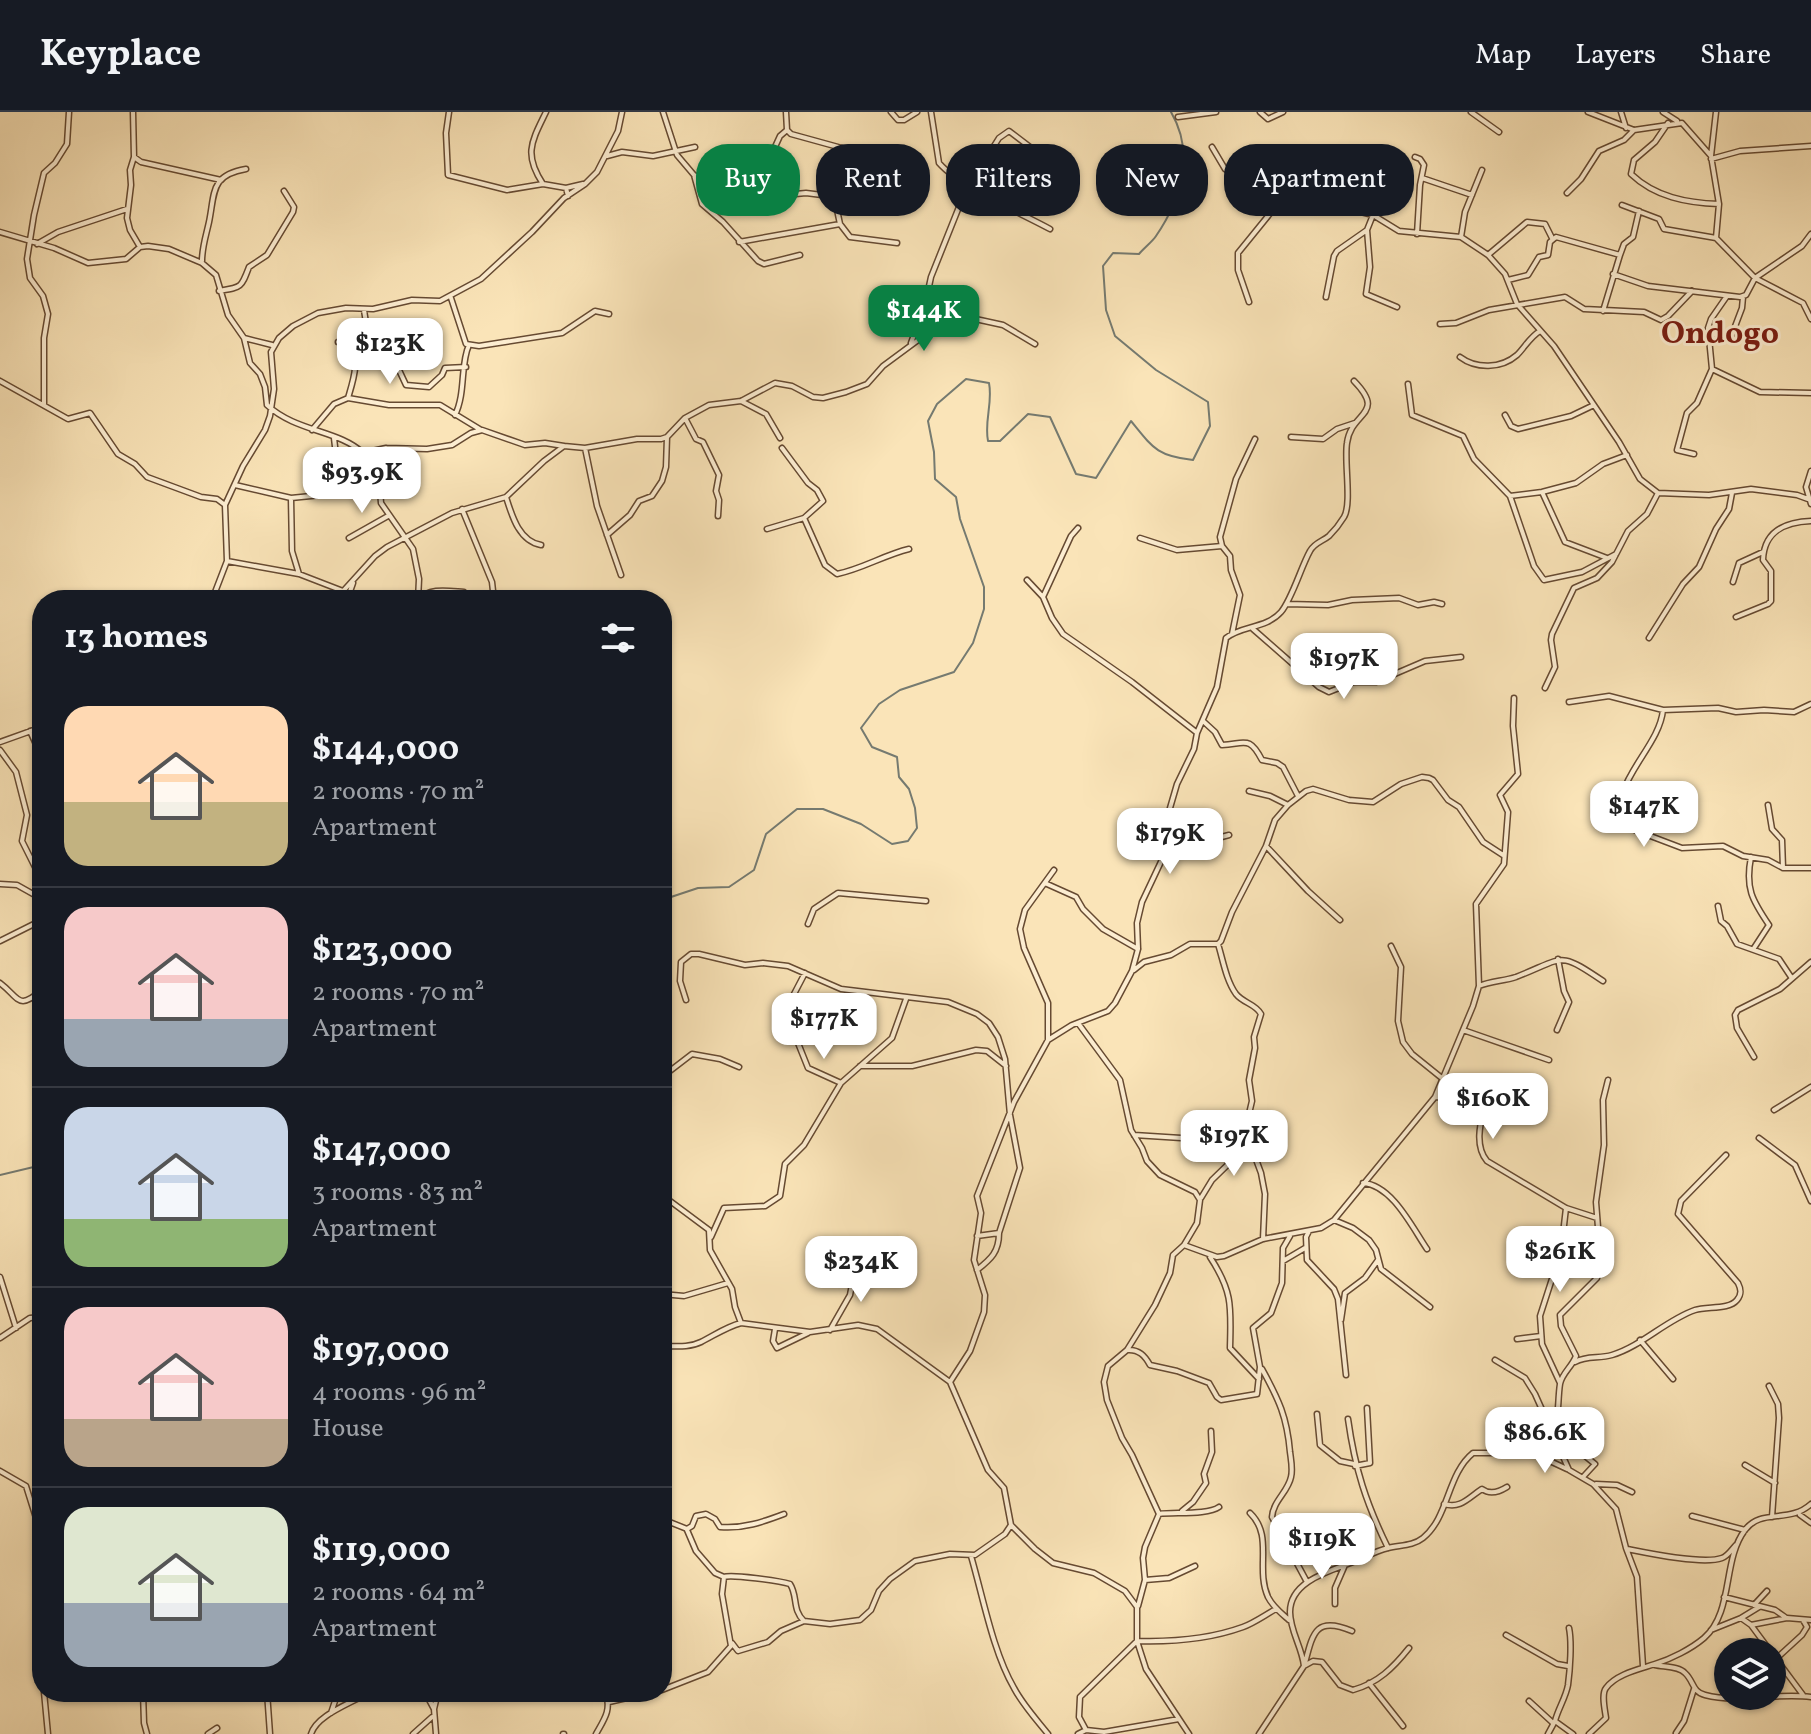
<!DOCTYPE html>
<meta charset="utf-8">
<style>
:root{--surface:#171b24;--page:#20242c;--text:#f1f3f6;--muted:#9ea1a6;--line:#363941;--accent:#0b8043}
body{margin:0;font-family:Vollkorn,serif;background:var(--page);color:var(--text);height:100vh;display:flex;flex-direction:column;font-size:30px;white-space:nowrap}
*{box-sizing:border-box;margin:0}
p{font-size:26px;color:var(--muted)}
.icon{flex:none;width:44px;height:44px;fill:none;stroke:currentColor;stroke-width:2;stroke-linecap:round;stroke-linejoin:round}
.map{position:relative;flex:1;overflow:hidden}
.details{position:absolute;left:32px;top:478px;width:640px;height:1112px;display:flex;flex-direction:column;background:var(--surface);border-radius:32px;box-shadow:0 2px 6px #0004}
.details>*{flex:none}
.banner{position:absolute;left:696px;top:32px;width:760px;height:72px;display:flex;gap:16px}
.tools{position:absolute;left:1714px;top:1526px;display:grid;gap:16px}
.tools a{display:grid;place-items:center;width:72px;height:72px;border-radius:50%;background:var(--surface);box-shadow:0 2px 6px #0004;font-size:40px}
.price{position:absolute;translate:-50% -68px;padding:0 18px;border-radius:16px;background:#fff;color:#222;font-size:26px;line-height:52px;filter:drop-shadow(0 2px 4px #0008)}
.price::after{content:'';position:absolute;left:50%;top:48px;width:24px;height:18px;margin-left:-12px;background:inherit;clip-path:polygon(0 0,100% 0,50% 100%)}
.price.active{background:var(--accent);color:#fff}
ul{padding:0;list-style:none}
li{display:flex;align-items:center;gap:24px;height:200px;padding:0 32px}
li+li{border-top:2px solid var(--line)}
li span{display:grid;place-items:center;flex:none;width:224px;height:160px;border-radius:24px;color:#555}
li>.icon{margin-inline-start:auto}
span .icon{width:96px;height:96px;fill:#fffc;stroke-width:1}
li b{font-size:34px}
h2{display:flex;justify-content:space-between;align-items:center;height:96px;padding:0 32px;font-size:34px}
.pill{padding:0 28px;border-radius:32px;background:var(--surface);box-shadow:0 2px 6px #0004;font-size:28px;line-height:72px}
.pill.active{background:var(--accent);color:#fff}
header{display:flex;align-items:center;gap:48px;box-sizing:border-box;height:112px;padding:0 40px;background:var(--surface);border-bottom:2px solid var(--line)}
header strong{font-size:38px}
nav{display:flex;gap:44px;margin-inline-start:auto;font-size:28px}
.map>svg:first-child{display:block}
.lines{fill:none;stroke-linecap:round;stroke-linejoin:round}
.stream{stroke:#757a70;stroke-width:2}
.minor-casing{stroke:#664a32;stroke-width:7}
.minor{stroke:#fcedd1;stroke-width:4}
.labels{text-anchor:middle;stroke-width:6;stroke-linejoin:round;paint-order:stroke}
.quarter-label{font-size:32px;font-weight:bold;fill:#7a1f14;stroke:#fcedd1}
</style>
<header>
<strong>Keyplace</strong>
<nav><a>Map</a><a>Layers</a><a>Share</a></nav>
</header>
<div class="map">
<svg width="1811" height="1622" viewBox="0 0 1811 1622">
<rect width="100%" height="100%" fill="#fae4b8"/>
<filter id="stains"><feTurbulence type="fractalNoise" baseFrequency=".0025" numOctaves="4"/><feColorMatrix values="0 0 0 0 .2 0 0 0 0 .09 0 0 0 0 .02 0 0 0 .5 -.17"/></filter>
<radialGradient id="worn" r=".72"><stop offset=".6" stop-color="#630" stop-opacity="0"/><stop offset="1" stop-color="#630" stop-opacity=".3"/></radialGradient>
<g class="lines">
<path class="stream" d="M662 788 698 776 729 775 754 758 766 722 797 697H823L861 712 892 732 908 729 917 716 915 696 909 677 899 665 897 645 872 635 861 616 879 592 900 578 954 560 973 531 984 497V475L960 407 956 385 935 367 934 340 928 309 937 292 966 267 989 271C993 291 984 309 988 329H1000L1028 302 1050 305 1076 362 1096 366 1131 309C1153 336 1157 344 1193 348L1210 314 1208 290 1156 258 1115 224 1106 198 1103 154 1113 141 1139 142C1144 136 1152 130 1156 124 1182 86 1195 41 1171 0
M0 1063 42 1053"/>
<defs>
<path id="minor" d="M133 0 134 45 130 58 131 73 127 106 130 118 140 135
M449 0 446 21 448 63 507 78 543 72
M546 0C532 29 523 42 543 72L566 76 568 84
M663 0 677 43 694 63 702 92 723 110 758 149 764 152 800 143
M786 0 787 18 791 22 849 38 860 46C866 75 856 79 836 93L840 112
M891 0 898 8H904L917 0
M931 0 939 51C961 76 1019 100 1050 117
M1260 0 1268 7 1283 0
M1471 0 1499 20
M1588 0 1634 18 1682 11 1711 44
M1621 0 1626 16
M1663 0 1677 9
M1716 0 1711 44 1719 92 1716 126 1755 166 1803 191 1811 207
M1178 5 1216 0
M1668 11 1655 30 1634 48 1631 62C1655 85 1687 91 1719 92
M1212 35 1225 57 1238 65 1254 84 1281 88 1325 87 1349 97 1373 103 1399 119 1461 125 1488 143 1505 162 1517 192 1554 234 1619 330 1640 367 1658 381 1709 383 1751 377 1797 383 1808 387
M607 44 622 40 653 44 695 35
M134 45 141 50 221 68
M1415 45 1420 47 1424 53 1420 73 1417 122
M1711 47 1740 39 1811 34
M694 63 724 75 753 77 757 74 780 24 787 18
M1422 66 1472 83
M1360 69 1356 43 1387 40
M757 74 765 85 806 81 846 86
M566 76 583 72
M1567 81 1581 67 1599 39 1624 28 1634 18
M1622 93 1659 107 1664 117 1716 126
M1361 99V66L1397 62
M1373 103 1367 118 1370 155 1366 182 1397 195
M0 120 54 136 88 151 126 147 140 135 148 134 169 137 202 151 216 163 228 203 244 226 250 251 260 262 265 275 267 293C296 320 339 318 363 341L386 336 427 337 452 333 471 321 482 318 525 333 545 331 564 334
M1461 125 1465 100 1482 58
M739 130 840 112 850 125 897 131
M37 132 58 120 127 97
M1488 143 1527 110 1545 112 1552 126
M202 149C202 135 206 124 209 110 215 81 210 63 246 57
M1613 162 1648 174 1740 185 1746 183 1755 166 1802 134 1811 122
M1508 168 1528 163 1539 145 1548 143 1550 130 1556 125 1620 143
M219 179C242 175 241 176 249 155L267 143 293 100 294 95 284 79
M1326 185 1334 144 1337 139 1367 118
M451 186 466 232 479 234 562 221 595 199 609 202
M1249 190 1238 158V141L1281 88
M364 198 369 230 392 243 406 273 429 275 442 263 445 256 466 255
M1603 199 1620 143 1624 132 1633 125 1639 99
M1440 212 1456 211 1489 198 1565 185 1584 197 1644 200 1661 208 1668 204 1692 179
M1712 222 1731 225 1742 196 1743 185
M244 226 272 233
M338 230H369
M911 231 925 193 931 165 965 80 999 26 1009 19 1034 38 1048 42 1075 58
M1460 245C1476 257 1501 257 1517 243 1525 235 1530 225 1540 219
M1712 257 1760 280 1811 281
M0 269 68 307 90 301 118 342 135 352 147 365 201 385 217 387 225 393
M1408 272 1412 303 1463 324 1474 347 1510 384 1542 380 1576 371 1603 352 1627 343
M348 286 389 293H440L481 318
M741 289 766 302 780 326
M44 292V226L48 202 43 184 30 166 27 147 34 103 44 61 55 51 67 32 69 0
M455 303C466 281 460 252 469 233
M1505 303 1511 314 1518 317 1571 304 1594 293
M685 306 696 327 703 330 719 363 716 379 719 388 718 404
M312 318 334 292 348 286C353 269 362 244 347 230
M1291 325 1323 327 1337 317 1355 311
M386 336 379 364 381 391 413 437 419 467 418 488
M585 336 597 394 621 463
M1694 342 1677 338 1687 301 1697 291 1712 257 1708 216 1711 207 1727 184
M1811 359 1806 375 1811 392
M235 373 291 386 321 383 336 343 334 326
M1542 380 1565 430 1607 446
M1510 384 1534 454 1544 468 1582 460 1616 442
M506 385C512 404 519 429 541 433
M291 386 292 439 299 462
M462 397 492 470 494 488
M804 406 825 453 837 462C862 457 884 443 909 437
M1078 416 1071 424 1043 485 1052 506 1063 522 1132 570 1196 620
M767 417 804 406 823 389 817 378 808 371 782 336
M607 423 630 403 639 389 652 384 662 369 666 355 667 325
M349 426 388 404
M1140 426 1177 438 1222 434
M227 449 299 462 343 479
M1027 468 1043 485
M1733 470 1739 451 1763 440
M212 488 227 449 225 393 243 354 265 318 270 304 274 277 271 240 279 226 293 214 318 201 346 196 373 197 412 188 440 189 481 167 532 120 564 86 585 72 597 60 618 19 622 0
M335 488 375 444 387 435 452 401 506 385 544 349 564 334 585 336 637 327H661L667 325 685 306 709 293 741 289 775 271 792 274 813 285 823 286 846 280 867 272 883 254 929 220 939 207 948 201 1003 213 1035 232
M347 488 353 471
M419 488C428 475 449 479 464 480L468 488
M1287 492 1328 493 1352 488 1399 486 1418 493 1434 490 1442 492
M1736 505 1768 492 1771 489V459L1763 448C1764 419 1785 410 1811 409
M1253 517 1319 575 1329 580 1354 570H1376L1425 549 1461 545
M1232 522 1240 483 1231 458 1230 444 1222 434 1220 425 1236 367 1255 327
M1649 526 1683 472 1699 455 1716 417 1729 397 1732 381
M1545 576 1555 555 1551 528 1552 522 1574 476 1597 466 1612 450 1628 419 1647 402 1658 381
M1569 590 1609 584 1663 598 1718 596 1736 600 1764 598 1794 600 1811 592
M1663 598C1659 638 1606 672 1624 714L1682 736 1723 734 1743 744 1768 748 1783 756H1811
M1203 609 1215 620 1222 633C1245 632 1249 623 1262 648L1277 651 1283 655 1298 684
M30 619 39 639
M0 630 42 615
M0 638 16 660 27 703 22 729 42 769
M1249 679 1270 684 1288 693
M1768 693 1772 717 1782 728 1783 756
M1169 724 1199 731 1229 723
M1266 734 1308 779 1340 808
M1751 745C1745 776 1752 788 1769 813L1754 836
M0 772 17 773 42 787
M1047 772 1076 785 1083 797 1103 817 1138 837
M1718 794 1721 809 1727 814 1737 832 1779 847 1791 865
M808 812 814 797 838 781 926 789
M0 829 42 808
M1218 832C1223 848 1226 868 1236 882 1243 891 1256 892 1261 902L1254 925 1255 936 1249 968 1252 989 1248 1006 1250 1031 1261 1061 1265 1082 1263 1127
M1391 834 1401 855 1398 909 1403 930 1412 942 1443 967
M1134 858 1144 850 1171 843 1190 832H1218L1221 829 1232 800 1266 734 1275 708 1288 693 1306 679 1313 677 1349 688 1373 690 1401 672 1422 665 1429 666 1433 668 1448 688 1459 695 1483 730 1503 743
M0 871C20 886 17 899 42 878
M1479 874C1491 869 1504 869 1516 865 1565 846 1557 838 1603 869
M686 888 680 869 681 850 691 842H699L745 853 763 851 788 854 841 877 948 890 977 902 989 911 998 925 1005 947 1010 1003 1020 1056 999 1121 977 1124
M782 905 805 861
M1078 911 1120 968 1131 1018 1142 1036 1147 1049 1160 1063 1195 1080 1200 1088 1197 1111 1184 1133 1173 1143 1170 1161 1155 1193 1127 1238 1108 1254 1104 1270 1107 1288 1122 1326 1132 1343 1159 1402 1145 1435 1143 1446 1145 1468 1138 1494
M1463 918 1549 948
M1557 918 1569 890 1564 879 1558 847
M1048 928V891L1024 836 1020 817 1025 798 1054 758
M798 931 808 956 841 971
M1754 945 1737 916 1735 903 1738 898 1780 877 1811 850
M860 954H912L976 938 987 939 1006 954
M662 965 692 942 720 947 739 955
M1435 985 1467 986 1486 976 1487 981C1483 1003 1472 1031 1487 1049L1566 1096 1597 1106
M1774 998 1811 975
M1134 1023 1197 1027 1242 1039
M1759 1026 1795 1053 1811 1089
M1363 1071C1392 1073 1412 1115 1427 1137
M662 1083 709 1118 710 1138 732 1177 735 1195 741 1211 810 1220 858 1213 877 1217 950 1270 988 1358 1004 1376 1011 1413 1035 1437 1053 1451 1094 1461 1125 1479 1137 1495V1529L1146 1557 1189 1622
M1201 1086 1212 1068 1250 1031
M1334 1108 1353 1116 1369 1128 1376 1138 1381 1157 1430 1195
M1309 1119 1306 1125 1307 1148 1334 1177 1338 1187 1346 1263
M711 1125 724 1096 765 1094 780 1084 785 1052 804 1033 841 971 892 926 906 887
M1184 1133 1217 1145 1224 1144 1263 1127 1321 1116 1334 1108 1435 985 1473 894 1479 874 1476 792 1504 752 1508 700 1500 683 1518 662 1513 614 1514 586
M1210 1145C1233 1180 1231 1195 1230 1236L1259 1267
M1283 1149 1305 1136
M977 1158C991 1147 999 1140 999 1121
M0 1165 16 1216
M662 1182 684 1184 728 1171
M1341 1208 1345 1181 1365 1166 1378 1148
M775 1217 773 1229 777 1236 808 1221
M830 1218 850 1183 856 1152
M0 1226 30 1206 42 1205
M1517 1227 1541 1224
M1640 1228 1673 1267
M662 1234C675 1234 689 1236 701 1230 715 1223 726 1215 741 1211
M1127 1238C1139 1237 1145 1244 1150 1253L1177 1259 1209 1271 1217 1285 1221 1288 1257 1282 1260 1255 1253 1216 1271 1201 1282 1171 1283 1136 1290 1124
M1495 1248 1525 1266 1535 1282 1569 1358 1593 1372 1616 1397 1626 1436 1637 1465 1643 1554
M1575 1250C1587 1243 1599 1247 1612 1243 1642 1234 1666 1208 1695 1198 1707 1194 1729 1198 1737 1188 1742 1182 1741 1177 1738 1171L1678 1102 1681 1089 1726 1043
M1262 1257C1279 1288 1287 1305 1290 1340 1291 1348 1293 1357 1291 1365 1288 1380 1273 1389 1272 1405L1307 1470
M950 1270 970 1239 984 1200 985 1183 974 1148 981 1101 977 1084 1014 990 1048 928 1072 913 1108 899 1115 891 1132 859 1138 837 1137 811 1142 790 1167 737 1170 696 1177 672 1194 637 1197 621 1217 575 1226 526C1242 513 1266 517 1281 500 1292 487 1301 455 1310 439 1314 431 1323 429 1329 424 1334 419 1341 410 1344 405 1352 392 1344 349 1347 331 1351 299 1387 303 1354 269
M1560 1271 1542 1232 1540 1204 1561 1139 1566 1096
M1769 1274 1778 1292 1779 1306 1772 1405
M1317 1302 1320 1333 1340 1349 1354 1352
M1348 1307C1355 1357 1366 1391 1388 1436
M1554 1326 1579 1339 1595 1352 1583 1365
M1540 1338 1552 1350 1567 1357
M1745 1353 1775 1371
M1355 1354 1370 1351 1367 1296
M0 1359 26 1374 42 1425
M1596 1372 1617 1373 1632 1380
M1444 1392C1461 1397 1468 1386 1482 1377 1490 1383 1499 1380 1507 1375
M1182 1399 1193 1390 1206 1371 1204 1362 1212 1340 1211 1319
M1250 1401C1274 1424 1255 1456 1268 1485 1273 1495 1281 1501 1289 1508
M1159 1402C1175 1400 1208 1403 1219 1395
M1800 1403 1811 1411
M1692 1404 1745 1418
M662 1407 687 1417 692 1414 696 1404 706 1402 715 1407 720 1415C743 1417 763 1410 784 1402
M687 1418 696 1439 715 1461 724 1465
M1331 1419 1353 1449
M42 1433C38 1451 32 1503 42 1518
M1627 1437C1647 1441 1703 1453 1722 1446 1728 1444 1732 1437 1736 1433
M971 1444C983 1485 993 1540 1014 1576 1023 1593 1036 1607 1048 1622
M1145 1468 1169 1466 1195 1454
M1724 1485 1775 1498 1785 1505
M1335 1492V1476L1345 1453
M1754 1493 1767 1479
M1741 1506 1759 1495
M1751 1513 1803 1583
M1711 1518 1741 1506 1751 1513 1787 1506 1811 1508
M1506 1523 1557 1552 1568 1554
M732 1531 738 1539 768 1530 781 1519 804 1509
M1777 1546 1802 1523 1807 1515 1803 1508
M1305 1551C1313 1520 1316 1504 1352 1519
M1655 1553C1664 1555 1679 1554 1685 1561 1694 1569 1692 1580 1705 1583 1739 1592 1776 1580 1811 1585
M1304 1554 1313 1549 1322 1550 1340 1573 1353 1578C1378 1571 1393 1556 1409 1536
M1369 1571 1403 1614
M662 1578 708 1560 731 1534 722 1482 724 1465C731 1462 780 1469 790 1472 798 1484 792 1498 804 1509L830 1512 860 1508 871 1498 879 1479 890 1467 915 1449 950 1442 975 1443 1005 1422 1011 1413
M44 1580 48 1622
M143 1580 144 1611 147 1622
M267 1580 270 1622
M425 1580 434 1597 436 1622
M1529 1589 1553 1611
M609 1590 653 1580
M434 1597 438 1580
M331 1601 338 1580
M1555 1609C1558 1597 1566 1585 1568 1573 1570 1558 1572 1530 1569 1516
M1086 1618 1079 1605 1080 1585 1137 1529C1171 1530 1210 1527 1243 1515 1254 1511 1265 1503 1276 1497
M1676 1621 1684 1609 1694 1577
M208 1622 217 1616
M311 1622C317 1602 353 1591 369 1580
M413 1622 432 1605
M563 1622H564
M596 1622C605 1606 611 1599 606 1580
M1078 1622 1086 1618 1104 1620 1179 1607
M1259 1622 1304 1554C1302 1535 1290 1519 1290 1500 1290 1469 1330 1459 1353 1450 1365 1445 1376 1439 1388 1436 1400 1433 1413 1434 1423 1426 1449 1405 1447 1362 1473 1341H1534C1563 1328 1556 1297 1560 1272 1562 1261 1572 1255 1576 1244L1561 1214 1560 1203 1597 1166 1601 1153 1596 1090 1604 1033 1603 988 1608 968
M1548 1622 1555 1609 1573 1622
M1589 1622 1606 1606C1605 1598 1601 1582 1606 1576 1616 1562 1640 1557 1655 1552 1671 1547 1691 1537 1704 1526 1734 1500 1722 1448 1745 1418 1761 1396 1789 1412 1811 1392"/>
</defs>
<use href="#minor" class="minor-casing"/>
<use href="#minor" class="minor"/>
</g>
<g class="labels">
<g class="quarter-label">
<text x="1720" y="231">Ondogo</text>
</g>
</g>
<rect width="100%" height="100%" filter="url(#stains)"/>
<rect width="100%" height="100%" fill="url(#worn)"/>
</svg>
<div class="tools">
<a><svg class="icon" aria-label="layers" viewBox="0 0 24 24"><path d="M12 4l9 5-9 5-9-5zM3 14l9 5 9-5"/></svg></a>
</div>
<b class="price active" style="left:924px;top:241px">$144K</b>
<b class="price" style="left:390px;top:274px">$123K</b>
<b class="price" style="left:362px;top:403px">$93.9K</b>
<b class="price" style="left:1344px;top:589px">$197K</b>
<b class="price" style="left:1644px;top:737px">$147K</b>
<b class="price" style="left:1170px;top:764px">$179K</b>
<b class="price" style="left:824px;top:949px">$177K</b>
<b class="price" style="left:1493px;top:1029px">$160K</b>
<b class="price" style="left:1234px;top:1066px">$197K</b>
<b class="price" style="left:1560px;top:1182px">$261K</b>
<b class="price" style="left:861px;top:1192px">$234K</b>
<b class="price" style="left:1545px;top:1363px">$86.6K</b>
<b class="price" style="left:1322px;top:1469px">$119K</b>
<div class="banner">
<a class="pill active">Buy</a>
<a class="pill">Rent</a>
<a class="pill">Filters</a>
<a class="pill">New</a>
<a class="pill">Apartment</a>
</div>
<section class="details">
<h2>13 homes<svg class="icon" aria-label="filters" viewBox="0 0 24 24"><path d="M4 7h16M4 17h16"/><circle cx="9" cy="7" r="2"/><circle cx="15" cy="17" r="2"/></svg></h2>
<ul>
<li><span style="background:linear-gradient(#ffd9b3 60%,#c2b280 0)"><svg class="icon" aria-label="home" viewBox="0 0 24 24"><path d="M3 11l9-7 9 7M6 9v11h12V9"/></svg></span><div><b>$144,000</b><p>2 rooms · 70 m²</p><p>Apartment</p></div></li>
<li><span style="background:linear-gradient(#f6c9c9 70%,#9aa5b1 0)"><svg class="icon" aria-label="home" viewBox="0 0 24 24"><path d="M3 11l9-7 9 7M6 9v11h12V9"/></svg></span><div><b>$123,000</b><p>2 rooms · 70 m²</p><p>Apartment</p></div></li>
<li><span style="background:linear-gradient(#c9d6e8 70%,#8fb573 0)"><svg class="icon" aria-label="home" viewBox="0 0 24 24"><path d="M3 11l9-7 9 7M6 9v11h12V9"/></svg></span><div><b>$147,000</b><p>3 rooms · 83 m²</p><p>Apartment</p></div></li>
<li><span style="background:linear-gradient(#f6c9c9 70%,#b9a48a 0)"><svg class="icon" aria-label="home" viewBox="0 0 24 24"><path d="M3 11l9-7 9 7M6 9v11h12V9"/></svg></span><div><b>$197,000</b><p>4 rooms · 96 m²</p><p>House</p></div></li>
<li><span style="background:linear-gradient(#dfe7d0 60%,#9aa5b1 0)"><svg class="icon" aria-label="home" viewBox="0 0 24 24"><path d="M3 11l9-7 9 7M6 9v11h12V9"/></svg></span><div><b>$119,000</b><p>2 rooms · 64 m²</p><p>Apartment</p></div></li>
</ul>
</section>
</div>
